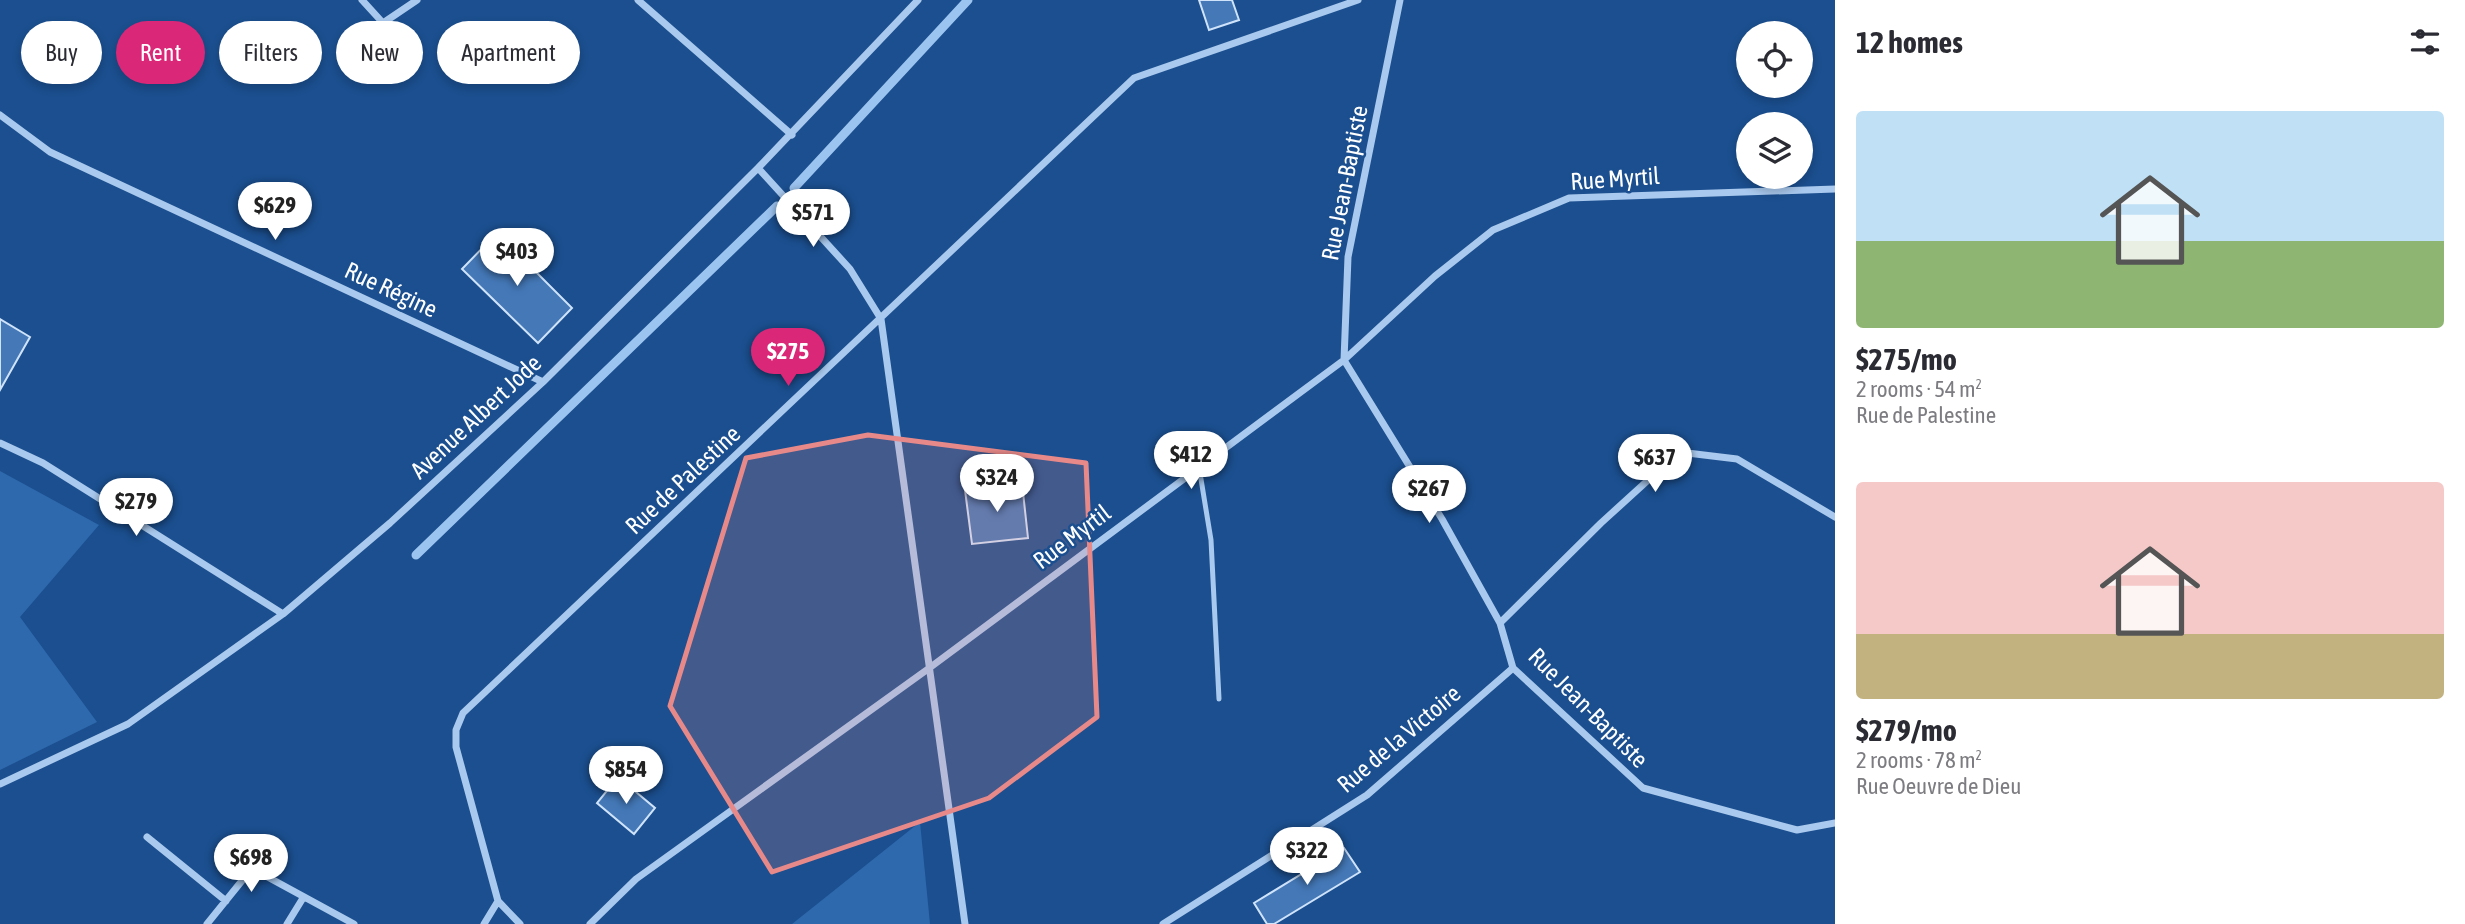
<!DOCTYPE html>
<meta charset="utf-8">
<style>
:root{--surface:#fff;--page:#f2f2f3;--text:#2b2b33;--muted:#7c7c81;--accent:#db2777}
body{margin:0;font-family:"Asap Condensed",sans-serif;background:var(--page);color:var(--text);height:100vh;display:flex;flex-direction:column;font-size:26px;white-space:nowrap}
*{box-sizing:border-box;margin:0}
p{font-size:23px;color:var(--muted)}
.icon{flex:none;width:38px;height:38px;fill:none;stroke:currentColor;stroke-width:2;stroke-linecap:round;stroke-linejoin:round}
.map{position:relative;flex:1;overflow:hidden}
.sheet{display:flex;flex-direction:column;background:var(--surface);width:630px}
.sheet>*{flex:none}
.banner{position:absolute;left:21px;top:21px;width:665px;height:63px;display:flex;gap:14px}
.fabs{position:absolute;left:1736px;top:21px;display:grid;gap:14px}
.fabs a{display:grid;place-items:center;width:77px;height:77px;border-radius:50%;background:var(--surface);box-shadow:0 4px 10px #0003;font-size:35px}
.price{position:absolute;translate:-50% -60px;padding:0 16px;border-radius:24px;background:#fff;color:#222;font-size:23px;line-height:46px;filter:drop-shadow(0 2px 4px #0008)}
.price::after{content:'';position:absolute;left:50%;top:42px;width:21px;height:16px;margin-left:-10px;background:inherit;clip-path:polygon(0 0,100% 0,50% 100%)}
.price.selected{background:var(--accent);color:#fff}
ul{padding:0;list-style:none}
li{display:grid;align-content:center;gap:14px;height:371px;padding:0 21px}
li span{display:grid;place-items:center;height:217px;border-radius:7px;color:#555}
li>.icon{margin-inline-start:auto}
span .icon{width:126px;height:126px;fill:#fffc;stroke-width:1}
li b{font-size:30px}
h2{display:flex;justify-content:space-between;align-items:center;height:84px;padding:0 21px;font-size:30px}
.pill{padding:0 24px;border-radius:32px;background:var(--surface);box-shadow:0 4px 10px #0003;font-size:24px;line-height:63px}
.pill.selected{background:var(--accent);color:#fff}
main{display:flex;flex:1;min-height:0}
.map>svg:first-child{display:block}
.green{fill:#2e69ad}
.lines{fill:none;stroke-linecap:round;stroke-linejoin:round}
.stream{stroke:#9cc4f0;stroke-width:9}
.building{fill:#4478b7;stroke:#cfe3fa;stroke-width:2}
.service{stroke:#a9c9ee;stroke-width:5}
.minor{stroke:#a9c9ee;stroke-width:7}
.marked{fill:#e88989;fill-opacity:0.2;stroke:#e88989;stroke-width:5;stroke-linejoin:round}
.labels{text-anchor:middle;stroke-width:5;stroke-linejoin:round;paint-order:stroke}
.street-label{font-size:24px;fill:#fff;stroke:#1b4f8f}
</style>
<main>
<div class="map">
<svg width="1835" height="924" viewBox="0 0 1835 924">
<rect width="100%" height="100%" fill="#1b4f8f"/>
<path class="green" d="M0 471 99 525 20 617 97 722 0 770Z
M920 822 930 924H792Z"/>
<g class="lines">
<path class="stream" d="M794 188 968 0
M416 555 777 206"/>
</g>
<path class="building" d="M1199 0H1232L1239 20 1209 30Z
M497 233 572 308 538 343 462 269Z
M0 319 30 337 0 390Z
M1022 483 1028 538 972 544 965 490Z
M618 777 655 808 634 834 597 803Z
M1344 848 1360 872 1274 924H1267L1254 903Z"/>
<g class="lines">
<path class="service" d="M1199 467 1211 540 1219 699"/>
<path class="minor" d="M362 0 383 23 417 0
M638 0 792 135
M1400 0 1348 257 1344 360 1442 519 1500 623 1513 668 1643 788 1797 830 1835 823
M0 115 50 152 543 382
M758 168 850 269 881 319 965 924
M0 443 43 463 283 614
M1500 623 1601 523 1679 452 1737 459 1835 517
M0 784 128 724 283 614 390 523 543 382 758 168 918 0
M147 837 226 901
M253 869 354 924
M207 924 270 846
M287 924 303 898
M484 924 498 901
M520 924 498 901 456 747V730L463 713 1134 78 1358 0
M590 924 636 879 928 669 1344 360 1435 276 1493 230 1569 198 1835 189
M1163 924 1367 795 1513 668"/>
</g>
<path class="marked" d="M868 435 1086 463 1097 717 989 798 772 872 670 706 746 458Z"/>
<g class="labels">
<g class="street-label">
<text transform="translate(1615 179) rotate(-4)" y="8">Rue Myrtil</text>
<text transform="translate(1345 183) rotate(-79)" y="8">Rue Jean-Baptiste</text>
<text transform="translate(391 290) rotate(25)" y="8">Rue Régine</text>
<text transform="translate(476 417) rotate(-43)" y="8">Avenue Albert Jode</text>
<text transform="translate(683 480) rotate(-43)" y="8">Rue de Palestine</text>
<text transform="translate(1072 537) rotate(-37)" y="8">Rue Myrtil</text>
<text transform="translate(1588 708) rotate(45)" y="8">Rue Jean-Baptiste</text>
<text transform="translate(1399 739) rotate(-40)" y="8">Rue de la Victoire</text>
</g>
</g>
</svg>
<div class="fabs">
<a><svg class="icon" aria-label="locate" viewBox="0 0 24 24"><circle cx="12" cy="12" r="6"/><path d="M12 2v4M12 18v4M2 12h4M18 12h4"/></svg></a>
<a><svg class="icon" aria-label="layers" viewBox="0 0 24 24"><path d="M12 4l9 5-9 5-9-5zM3 14l9 5 9-5"/></svg></a>
</div>
<b class="price" style="left:275px;top:242px">$629</b>
<b class="price" style="left:813px;top:249px">$571</b>
<b class="price" style="left:517px;top:288px">$403</b>
<b class="price selected" style="left:788px;top:388px">$275</b>
<b class="price" style="left:1191px;top:491px">$412</b>
<b class="price" style="left:1655px;top:494px">$637</b>
<b class="price" style="left:997px;top:514px">$324</b>
<b class="price" style="left:1429px;top:525px">$267</b>
<b class="price" style="left:136px;top:538px">$279</b>
<b class="price" style="left:626px;top:806px">$854</b>
<b class="price" style="left:1307px;top:887px">$322</b>
<b class="price" style="left:251px;top:894px">$698</b>
<div class="banner">
<a class="pill">Buy</a>
<a class="pill selected">Rent</a>
<a class="pill">Filters</a>
<a class="pill">New</a>
<a class="pill">Apartment</a>
</div>
</div>
<section class="sheet">
<h2>12 homes<svg class="icon" aria-label="filters" viewBox="0 0 24 24"><path d="M4 7h16M4 17h16"/><circle cx="9" cy="7" r="2"/><circle cx="15" cy="17" r="2"/></svg></h2>
<ul>
<li><span style="background:linear-gradient(#bfe0f5 60%,#8fb573 0)"><svg class="icon" aria-label="home" viewBox="0 0 24 24"><path d="M3 11l9-7 9 7M6 9v11h12V9"/></svg></span><div><b>$275/mo</b><p>2 rooms · 54 m²</p><p>Rue de Palestine</p></div></li>
<li><span style="background:linear-gradient(#f6c9c9 70%,#c2b280 0)"><svg class="icon" aria-label="home" viewBox="0 0 24 24"><path d="M3 11l9-7 9 7M6 9v11h12V9"/></svg></span><div><b>$279/mo</b><p>2 rooms · 78 m²</p><p>Rue Oeuvre de Dieu</p></div></li>
</ul>
</section>
</main>
